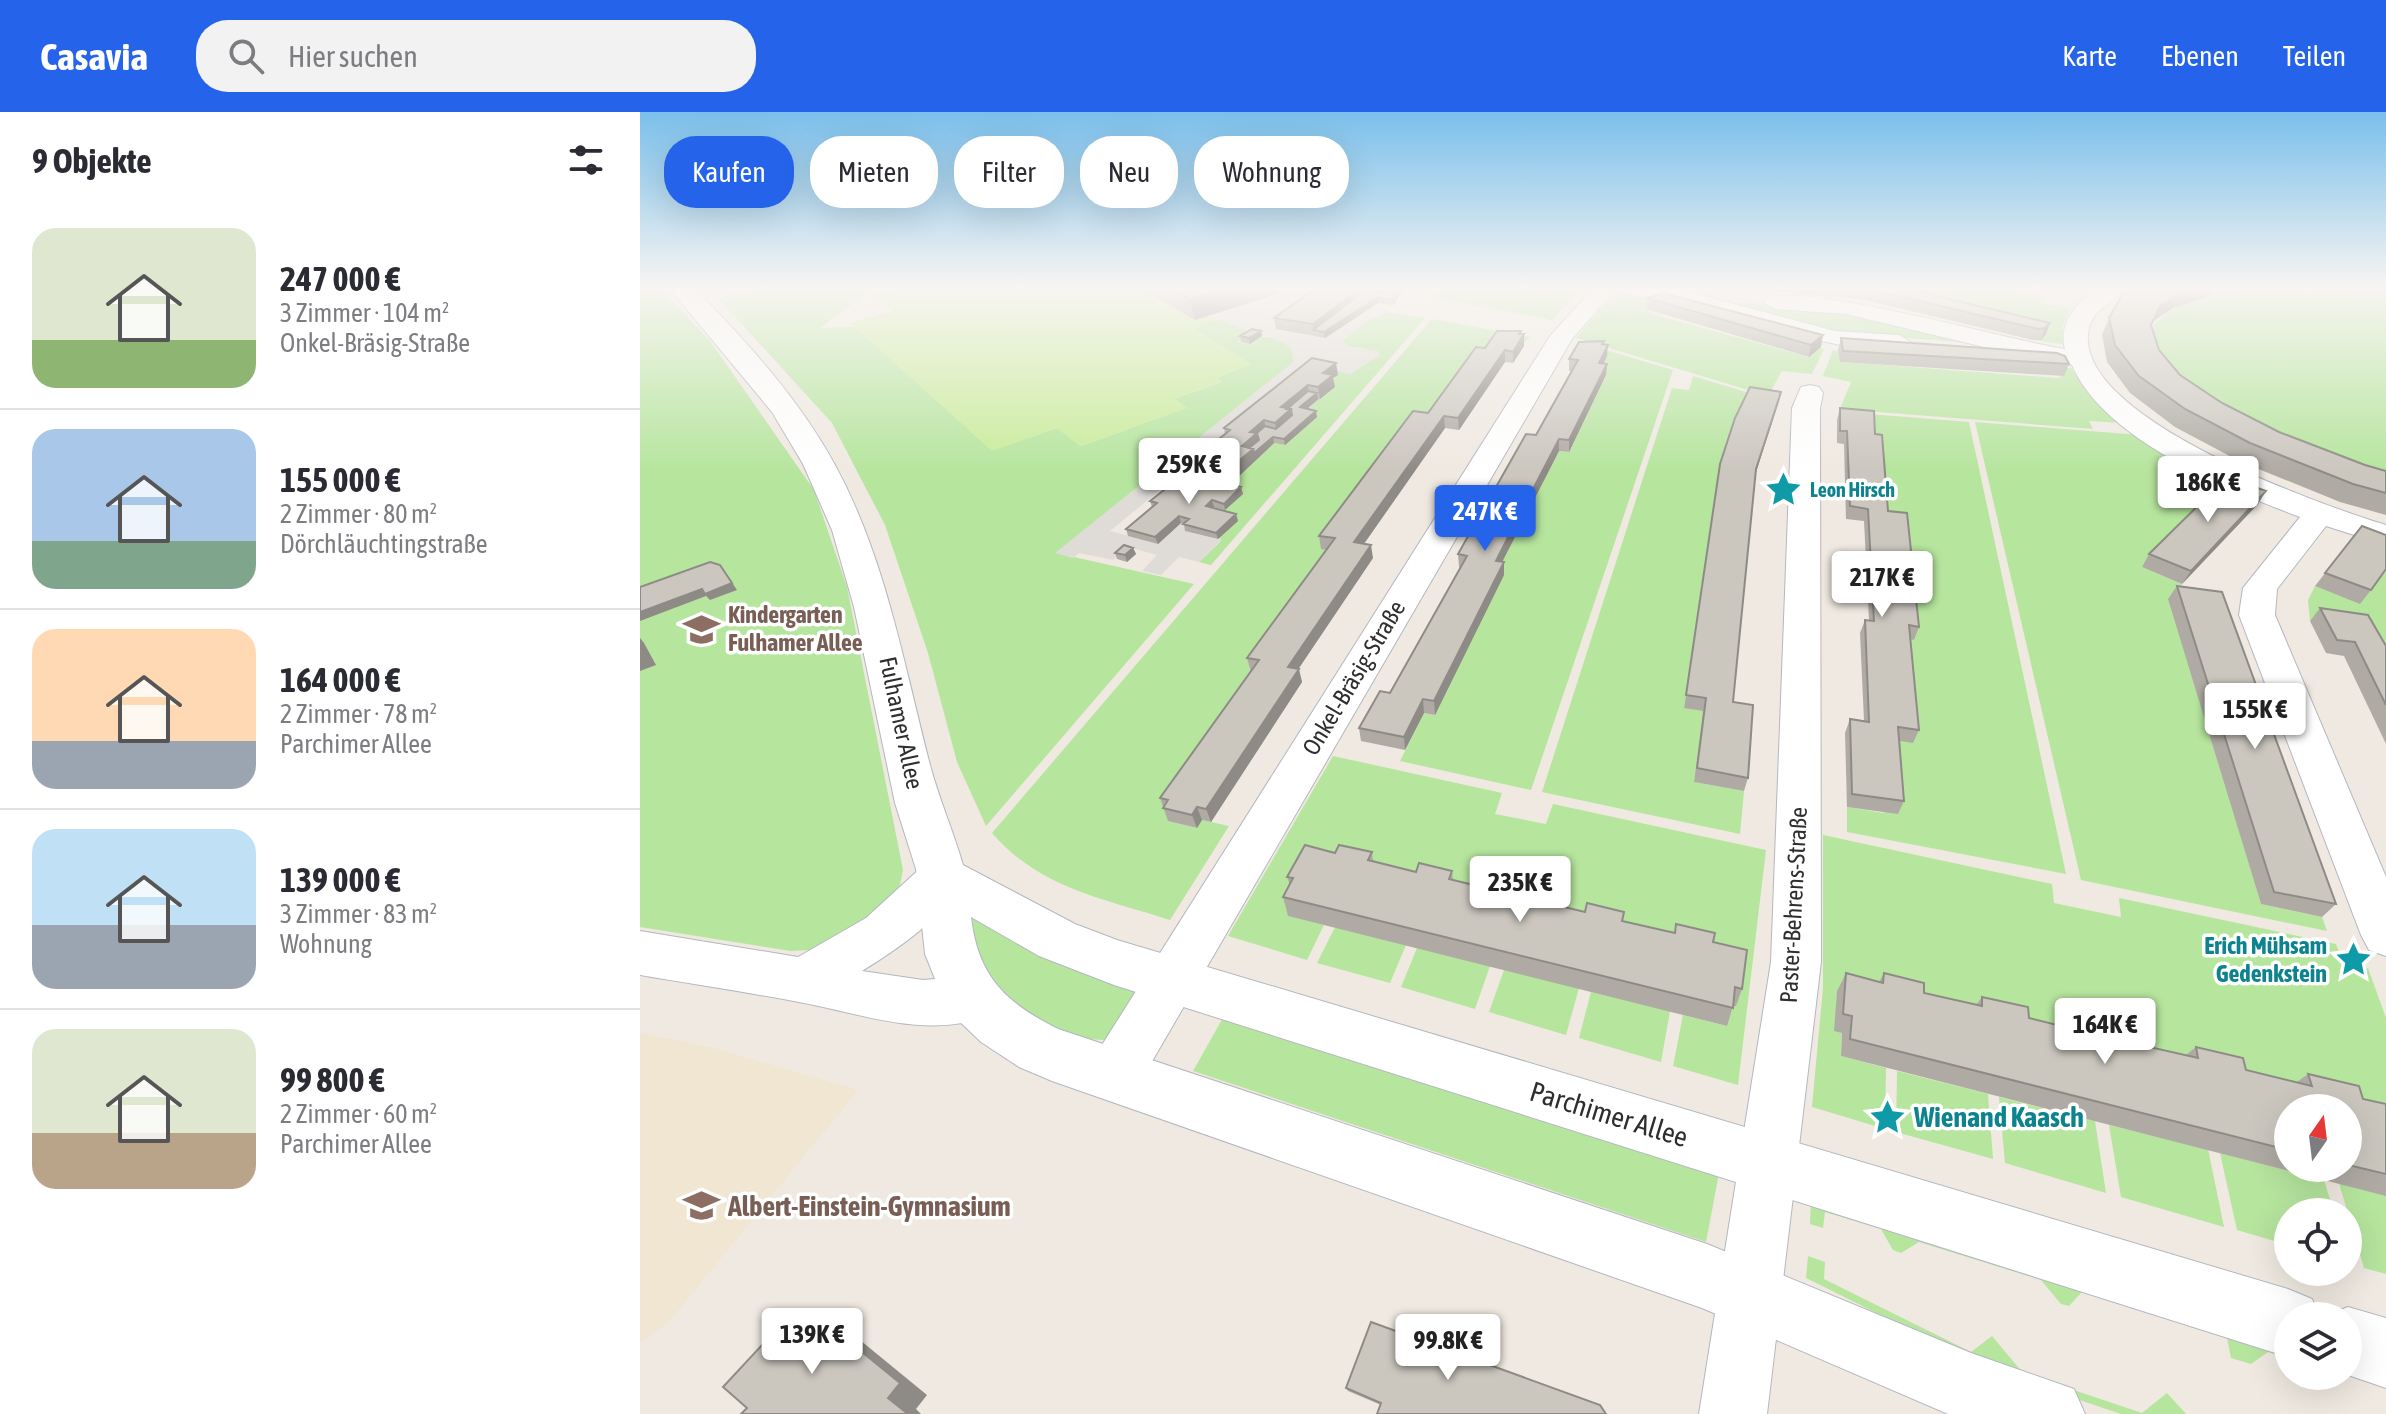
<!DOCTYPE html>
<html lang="de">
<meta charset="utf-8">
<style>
:root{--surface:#fff;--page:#f2f2f3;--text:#2b2b33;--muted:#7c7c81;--line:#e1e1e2;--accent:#2563eb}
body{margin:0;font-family:"Asap Condensed",sans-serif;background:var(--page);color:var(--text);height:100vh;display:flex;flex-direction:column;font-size:30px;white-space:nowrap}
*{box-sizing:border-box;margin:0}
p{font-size:26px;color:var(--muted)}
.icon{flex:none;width:44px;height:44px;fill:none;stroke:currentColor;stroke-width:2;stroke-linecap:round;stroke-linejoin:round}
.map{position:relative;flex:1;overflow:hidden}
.side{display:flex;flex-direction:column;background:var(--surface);width:640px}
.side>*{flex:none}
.banner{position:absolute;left:24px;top:24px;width:760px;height:72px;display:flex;gap:16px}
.needle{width:52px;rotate:14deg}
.fabs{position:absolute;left:1634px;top:982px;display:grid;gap:16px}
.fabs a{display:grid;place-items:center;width:88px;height:88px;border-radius:50%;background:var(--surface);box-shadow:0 8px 32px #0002;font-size:40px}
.price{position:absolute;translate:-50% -68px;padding:0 18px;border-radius:8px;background:#fff;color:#222;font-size:26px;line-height:52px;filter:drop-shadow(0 2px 4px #0008)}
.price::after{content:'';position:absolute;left:50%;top:48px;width:24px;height:18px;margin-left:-12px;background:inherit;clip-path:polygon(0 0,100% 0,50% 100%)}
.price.selected{background:var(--accent);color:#fff}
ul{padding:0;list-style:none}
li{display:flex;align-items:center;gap:24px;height:200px;padding:0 32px}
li+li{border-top:2px solid var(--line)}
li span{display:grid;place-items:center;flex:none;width:224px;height:160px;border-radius:24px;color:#555}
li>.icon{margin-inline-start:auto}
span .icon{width:96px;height:96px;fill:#fffc;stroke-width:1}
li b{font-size:34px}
h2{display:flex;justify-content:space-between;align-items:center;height:96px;padding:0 32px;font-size:34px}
.tag{padding:0 28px;border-radius:32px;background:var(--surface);box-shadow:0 8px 32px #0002;font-size:28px;line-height:72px}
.tag.selected{background:var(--accent);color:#fff}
header{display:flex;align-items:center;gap:48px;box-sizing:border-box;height:112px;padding:0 40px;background:var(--accent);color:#fff}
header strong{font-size:38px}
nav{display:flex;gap:44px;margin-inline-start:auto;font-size:28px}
.search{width:560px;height:72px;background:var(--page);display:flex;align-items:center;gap:20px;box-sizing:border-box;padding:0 28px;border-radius:32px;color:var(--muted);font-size:30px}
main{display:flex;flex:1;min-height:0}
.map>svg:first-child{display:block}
.education{fill:#f0e6d1}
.green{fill:#b6e59e}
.pitch{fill:#c9ec9a}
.plaza{fill:#dfdcd8}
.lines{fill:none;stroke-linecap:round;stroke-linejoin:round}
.street-casing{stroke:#b4b7c1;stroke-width:2}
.secondary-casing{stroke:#b4b7c1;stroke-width:2}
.street{fill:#fff;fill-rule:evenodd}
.secondary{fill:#fff;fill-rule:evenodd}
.wall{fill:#afaba4;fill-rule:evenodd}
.shaded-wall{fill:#8e8b86}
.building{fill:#cbc7bf;stroke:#8e8b86;stroke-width:2}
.labels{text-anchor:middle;stroke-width:7;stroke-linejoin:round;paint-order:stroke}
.far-culture-label{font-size:20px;font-weight:bold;fill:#0d838f;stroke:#fff;text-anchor:start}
.education-label{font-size:24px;font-weight:bold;fill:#785e54;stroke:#fff;text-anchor:start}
.street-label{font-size:24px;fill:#2e2e2e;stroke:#fff}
.culture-label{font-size:24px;font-weight:bold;fill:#0d838f;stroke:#fff;text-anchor:end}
.near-street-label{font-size:28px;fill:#2e2e2e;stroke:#fff}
.near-culture-label{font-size:28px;font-weight:bold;fill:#0d838f;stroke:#fff;text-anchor:start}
.near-education-label{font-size:28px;font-weight:bold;fill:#785e54;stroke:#fff;text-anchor:start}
</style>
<header>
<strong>Casavia</strong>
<div class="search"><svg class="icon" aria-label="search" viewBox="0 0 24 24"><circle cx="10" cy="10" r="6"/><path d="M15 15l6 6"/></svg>Hier suchen</div>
<nav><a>Karte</a><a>Ebenen</a><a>Teilen</a></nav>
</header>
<main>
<section class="side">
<h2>9 Objekte<svg class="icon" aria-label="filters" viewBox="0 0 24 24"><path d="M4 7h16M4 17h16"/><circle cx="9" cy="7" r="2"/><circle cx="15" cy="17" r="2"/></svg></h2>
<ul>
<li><span style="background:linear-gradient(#dfe7d0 70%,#8fb573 0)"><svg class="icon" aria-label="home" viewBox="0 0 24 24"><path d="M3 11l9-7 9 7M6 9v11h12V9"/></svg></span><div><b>247 000 €</b><p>3 Zimmer · 104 m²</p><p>Onkel-Bräsig-Straße</p></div></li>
<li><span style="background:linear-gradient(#a9c7e8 70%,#7fa58c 0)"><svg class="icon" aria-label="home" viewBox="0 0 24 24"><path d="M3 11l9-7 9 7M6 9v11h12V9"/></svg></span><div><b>155 000 €</b><p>2 Zimmer · 80 m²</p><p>Dörchläuchtingstraße</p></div></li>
<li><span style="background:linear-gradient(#ffd9b3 70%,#9aa5b1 0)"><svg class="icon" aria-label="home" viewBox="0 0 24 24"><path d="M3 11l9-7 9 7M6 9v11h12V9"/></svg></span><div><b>164 000 €</b><p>2 Zimmer · 78 m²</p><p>Parchimer Allee</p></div></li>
<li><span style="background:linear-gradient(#bfe0f5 60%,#9aa5b1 0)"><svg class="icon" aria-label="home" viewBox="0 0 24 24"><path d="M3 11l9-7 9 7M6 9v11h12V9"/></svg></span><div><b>139 000 €</b><p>3 Zimmer · 83 m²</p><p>Wohnung</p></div></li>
<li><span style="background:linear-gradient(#dfe7d0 65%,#b9a48a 0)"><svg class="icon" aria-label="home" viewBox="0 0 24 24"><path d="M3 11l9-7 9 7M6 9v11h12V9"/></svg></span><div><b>99 800 €</b><p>2 Zimmer · 60 m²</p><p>Parchimer Allee</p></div></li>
</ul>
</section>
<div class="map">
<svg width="1746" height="1302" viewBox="0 0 1746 1302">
<rect width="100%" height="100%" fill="#efe9e1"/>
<path class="education" d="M0 921 70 935 218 978 29 1210 0 1231Z"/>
<path class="green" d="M0 177H21L70 229 174 378 207 475 263 758 260 773 242 799 190 832 169 838 151 839 0 815Z
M115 177H232L180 216 215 215 352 338 417 316 441 334 546 296 534 287 581 270 576 266 611 252 552 216 578 207 612 221 598 229C619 224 641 220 655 242L653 250 642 261 416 441 554 472 346 714 317 650 288 541 245 413 192 311 78 186Z
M797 177H940L912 208 792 185Z
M1225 177H1373L1406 185 1402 191 1431 197 1423 213 1422 232 1393 228Z
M1664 178 1746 185V381L1572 309 1503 230C1531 173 1609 179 1664 178Z
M988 181 1020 186 1009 201 1168 245 1180 236 1184 237 1172 262 1142 259 1128 284 936 226 972 184Z
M1089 190 1197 198 1323 230 1205 222Z
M746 200 785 206 571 453 559 450 581 429 567 401 582 377 634 331 645 333 661 302 694 276 674 258 726 236 710 235 701 230 732 205 739 206Z
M792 207 890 225 681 436 697 440 529 709 556 716 562 708 589 714 530 808C464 787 399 776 352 721Z
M949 233 1033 258 891 678 760 649 784 601 795 603 856 462 919 339 929 340 966 264Z
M1193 238 1199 239 1201 250 1418 266 1424 263 1420 256H1431L1448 280 1484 311 1449 309 1453 317 1200 297 1211 270 1183 264Z
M1053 264 1126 286 1085 340 1044 595 1063 599 1054 670 1104 679 1100 722 902 680 1032 276 1049 278Z
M1229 302 1329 310 1426 762 1207 720V695L1244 701V412Z
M1335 310 1500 323 1596 374 1502 455 1542 472 1538 488H1529L1621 792 1682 805 1687 819 1441 768Z
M1746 455V550L1717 516 1670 509 1668 488 1675 474 1720 491Z
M693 644 862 681 855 702 906 712 913 692 1126 738 1098 973 1033 954 1043 903 1086 914 1089 892 1096 894 1101 856 1068 848 1069 839 1032 830 1030 839 979 827 981 818 946 810 943 818 894 807 897 798 862 790 858 798 811 786 813 778 782 770 778 779 731 767 734 759 704 752 699 760 670 753 653 783 659 785 649 804 684 813 667 848 588 824Z
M1183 723 1412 772 1414 791 1481 805 1479 786 1696 832 1703 851 1728 856 1746 906V1028L1708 996 1197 880 1195 918 1202 921 1201 944 1246 956 1245 1017 1172 995 1183 876Z
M334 804 496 879 466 928C417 929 358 887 339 843 334 832 333 818 330 806Z
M695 815 766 833 750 871 677 851Z
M777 836 850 854 835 897 761 875Z
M864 858 939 876 926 923 849 900Z
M951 880 1030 899 1021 950 939 926Z
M584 904 1080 1056 1066 1130 553 959Z
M1257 959 1348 982 1353 1047 1256 1020Z
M1359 985 1455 1009 1466 1081 1365 1051Z
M1469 1013 1568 1037 1584 1115 1481 1085Z
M1580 1041 1684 1068 1694 1100H1648V1133L1597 1118Z
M1699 1071 1746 1083V1162L1724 1156Z
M1171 1088 1648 1236V1246L1628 1240 1611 1252 1591 1246 1587 1226 1442 1180 1429 1194 1421 1192 1401 1168 1279 1130 1261 1141 1253 1138 1241 1117 1185 1100 1183 1116 1170 1112Z
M1168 1144 1185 1150 1184 1167 1331 1240 1352 1224 1383 1261 1502 1301 1527 1281 1546 1302H1481L1383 1269 1329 1247 1166 1166Z"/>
<path class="pitch" d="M255 177H502L555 208 568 204 577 208 553 217 612 252 577 265 582 269 535 287 547 296 440 334 417 316 352 339 210 211 252 199 233 183Z"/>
<path class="plaza" d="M632 177H713L637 217 673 224 685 225 733 195 749 198 739 206 732 205 702 229 710 235 738 239 740 243 711 262 690 258 533 368 556 374 548 380 525 374 470 419 517 431 541 411 551 414 546 419 581 428 559 450 539 445 521 463 502 459 517 443 488 435 473 448 439 441 433 446 415 441 653 250 652 237 642 230 625 223 610 233 597 230 611 220 568 204 639 181Z"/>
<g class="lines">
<defs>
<path id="street" d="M953 177H976L932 227 493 982 474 989 455 982 447 963 455 944 910 224Z
M986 177H1038L1195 219 1259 223 1271 230C1251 259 1068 197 1032 189 1018 186 1003 185 989 182Z
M1457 177H1485C1474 192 1454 195 1449 216 1428 304 1683 394 1746 413V433L1686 414 1637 477 1635 503 1746 765V844L1729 838 1721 823 1599 503 1603 476 1660 405C1588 378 1463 327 1432 253L1369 245 1357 238 1206 202 1135 197 1123 190C1143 163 1382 232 1425 237 1418 211 1437 190 1457 177Z
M1170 273 1179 275 1183 281 1180 296 1181 850 1127 1302H1059L1131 850 1152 296 1161 275Z
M302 746 319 752 325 765C305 805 259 836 222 859L283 868 334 864 352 871 360 887 352 903C286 928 224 902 159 890 106 880 53 872 0 863V819L158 845 226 806 285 752Z"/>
<path id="secondary" d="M30 177H55C108 231 159 287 195 353 245 445 263 548 289 649 298 685 313 718 323 753L435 812 477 828 1648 1177 1672 1187 1679 1204H1648V1245L474 873 399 844 331 805C338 865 366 891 418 917L1067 1132 1331 1241 1434 1277 1445 1302H1308L1062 1196 412 969 379 955 341 930 319 909 302 884 285 842 276 757 255 691 214 495 192 418 163 352 132 300Z
M1708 1195 1746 1206V1276L1708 1263V1204H1685Z"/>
</defs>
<use href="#street" class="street-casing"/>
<use href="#secondary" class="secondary-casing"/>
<use href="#street" class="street"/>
<use href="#secondary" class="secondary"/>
</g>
<path class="wall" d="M502 177H639L640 181 555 208Z
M675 177H768L757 186V189L753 193 738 191 685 226 636 217 634 206Z
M1104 177H1267L1410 211 1406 222 1401 228H1393L1221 187Z
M1493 177H1746V185L1664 178 1572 183 1533 196 1512 210 1511 213 1519 238 1540 263 1582 291 1639 320 1725 353 1746 359V403L1700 390 1599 349 1535 315 1490 281 1467 250 1462 223 1469 206Z
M1007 186 1181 235 1169 245 1006 197Z
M621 219 622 224 610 232 601 230 600 224Z
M881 222H884V234L873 251 865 250 819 318 805 316 724 432 733 446 658 557 662 570 571 710 562 708 557 716 528 709 520 686 611 560 607 546 687 438 681 437 679 424 845 236Z
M1201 226 1429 252 1424 264 1200 250 1198 238Z
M964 232 967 244 964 251 967 252 966 263 929 340 919 339 862 450H864V463L795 603 784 601 765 638 721 629 719 616 750 581 820 456 819 455 818 442 896 323 932 259H929V247Z
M672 246 698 263 693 266 695 275 667 297 677 305 645 333 634 331 597 366H595L587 372 601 375 603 382 585 398 574 395 573 396 596 402 598 409 578 427 545 419 544 412 541 411 518 432 488 424 486 417 512 395 510 389 548 372 543 371 540 358 585 322 584 316Z
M1141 280 1138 292 1115 363 1093 590 1108 666 1104 679 1054 670 1063 599 1044 596 1080 352Z
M1200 296 1235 322 1248 399 1279 515 1274 528 1270 527 1279 618 1273 631 1260 629 1264 689 1258 702 1207 695 1205 621 1210 607 1224 609 1220 521 1225 508H1229L1224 409 1206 407 1204 332 1197 331V308Z
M1618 392 1542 472 1502 455 1509 442Z
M1722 414 1731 478 1720 492 1675 474Z
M493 436 496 442 487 450 477 447 475 441Z
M1537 474 1696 792 1682 805 1621 792 1528 487Z
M1680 496 1746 534V632L1704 544 1686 541 1670 509Z
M732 740 733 749 776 760 812 759 813 768 945 800H984L983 809 1073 830 1102 877 1096 894H1093L1087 914 648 804 643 785 650 773 647 765 695 741Z
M1206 861 1239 870 1244 861 1284 881 1336 893 1342 885 1389 906 1440 918 1448 910 1496 932 1546 943 1556 935 1606 958 1657 970 1668 962 1723 987 1746 992V1084L1201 944 1202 921 1194 919 1197 879ZM1648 996H1708V1056H1648Z
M706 1276 966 1302 741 1293 708 1279Z"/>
<path class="shaded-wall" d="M582 177H639L640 181 555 208 550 187Z
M720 177H726L727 184 673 218V212Z
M753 177H768L757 186V189L753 193Z
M1549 177H1575L1572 183 1533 196 1512 210 1520 194 1541 179Z
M738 185V191L685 226 684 220Z
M1410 211 1406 222 1401 228 1405 216Z
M621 219 622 224 610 232 609 226Z
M881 219V228L884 222V234L873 251V240Z
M1183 223 1181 235 1169 245 1171 233Z
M968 233 967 244 958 263 959 251Z
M865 238V250L819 318 818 306Z
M696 251 698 263 693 266 695 275 680 287 678 275 683 261Z
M967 252 966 263 929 340V328Z
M668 273 669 285 651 300 653 310 637 323 635 311 641 295Z
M1141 280 1138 292 1113 369 1116 357Z
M677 281 678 287 661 302 660 295Z
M676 299 677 305 645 333 644 327Z
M804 304 805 316 716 443 714 430Z
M624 308 627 321 633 325 634 331 597 366 594 353 602 334 610 320Z
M919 327V339L856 462V449Z
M582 350 586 363 569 378 565 365Z
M594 359 595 366 582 377 580 371Z
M601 375 603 382 585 398 584 392Z
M1626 379 1618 392 1542 472 1551 459Z
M572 388 574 395 567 401 566 394Z
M596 402 598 409 578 427 576 421Z
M539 404 541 411 518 432 515 425Z
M731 433 733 446 651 568 648 555Z
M493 436 496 442 487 450 485 443Z
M864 450V463L795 603 794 589Z
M80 453 97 478 70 488 66 484 0 509V500Z
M0 526 4 531 16 553 0 559Z
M659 557 662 570 571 710 566 697Z
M783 587 784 601 765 638 764 625Z
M557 695 562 708 557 716 552 703Z
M149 1204 180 1218 172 1224Z
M185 1210 215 1224 287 1283 276 1297 281 1302H268L248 1286Z"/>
<path class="building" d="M532 177H582L550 187Z
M675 177H720L673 212 634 206Z
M1229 177H1267L1410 211 1405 216 1398 217Z
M1493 177H1549L1541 179 1520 194 1511 213 1519 238 1540 263 1582 291 1639 320 1725 353 1746 359V381L1713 372 1610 331 1545 297 1499 264 1475 233 1469 206 1481 185Z
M726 178 757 183 752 187 738 185 684 220 673 218Z
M1023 181 1183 223 1171 233 1007 186Z
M612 217 621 219 609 226 600 224Z
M857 219H881L879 222H884L873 240 865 238 818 306 804 304 714 430 731 433 648 555 659 557 566 697 557 695 552 703 523 696 528 688 520 686 619 548 607 546 695 426 679 424 773 299 788 301 836 235 845 236Z
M1201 226 1417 241 1425 244 1429 252 1203 239Z
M964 229 962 232 968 233 959 251 967 252 929 328 919 327 862 437 856 449 864 450 794 589 783 587 764 625 719 616 740 579 750 581 827 444 818 442 886 322 896 323 938 248 929 247 939 230Z
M672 246 696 251 683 261 693 263 678 275 668 273 641 295 651 297 635 311 624 308 610 320 617 321 602 334 613 337 594 353 582 350 565 365 540 358 590 318 584 316Z
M1110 275 1141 280 1116 357 1093 590 1113 593 1108 666 1057 656 1066 586 1046 583 1080 352 1095 306Z
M668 279 677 281 660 295 676 299 644 327 633 325 614 341 613 337 609 336 619 328 617 321 625 314 636 317 652 303 651 297H647Z
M1200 296 1234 299 1235 322 1242 323 1248 399 1267 401 1279 515 1269 513 1279 618 1258 615 1264 689 1212 682 1210 607 1229 610 1225 508 1234 509 1228 397 1210 394 1207 319H1200Z
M584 357 594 359 580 371 601 375 584 392 572 388 566 394 596 402 576 421 543 412 549 407 539 404 515 425 486 417 517 391 510 389 534 370 546 374 554 368 567 371Z
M1587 365 1626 379 1551 459 1509 442Z
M1722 414 1746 423V457L1731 478 1685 461Z
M484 433 493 436 485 443 475 441Z
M70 450 80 453 92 471 65 482 62 477 0 500V475Z
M1537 474 1582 480 1696 792 1634 780Z
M1680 496 1728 503 1746 534V593L1715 530 1697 528Z
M665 733 695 741 699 733 732 740 728 748 776 760 779 751 812 759 809 767 858 779 861 771 898 779 895 788 945 800 947 791 984 800 982 809 1035 821 1036 812 1075 821 1073 830 1107 838 1102 877 1095 875 1093 896 643 785 653 766 647 765Z
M1206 861 1243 871 1244 861 1284 871V881L1342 894V885L1388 895 1389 906 1449 921 1448 910 1494 921 1496 932 1558 946 1556 935 1603 946 1606 958 1672 974 1668 962 1719 974 1723 987 1746 992V1062L1708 1053V996H1648V1038L1210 927 1212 904 1203 902Z
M149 1204 172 1224 185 1210 260 1271 248 1286 268 1302H101L107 1296 83 1275Z
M731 1210 960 1293 966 1302H737L741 1291 706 1276Z"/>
<linearGradient id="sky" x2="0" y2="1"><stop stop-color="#7abfeb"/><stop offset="0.49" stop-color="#f8f5f2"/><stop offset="1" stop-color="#f8f5f2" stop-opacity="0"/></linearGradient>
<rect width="1746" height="359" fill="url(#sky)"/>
<defs>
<symbol id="sight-bare" viewBox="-9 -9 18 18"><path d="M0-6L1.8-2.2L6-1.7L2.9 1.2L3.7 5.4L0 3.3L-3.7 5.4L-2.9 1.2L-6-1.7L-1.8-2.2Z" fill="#0f9aa8" stroke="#fff" stroke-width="2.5" paint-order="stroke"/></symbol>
<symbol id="school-bare" viewBox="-9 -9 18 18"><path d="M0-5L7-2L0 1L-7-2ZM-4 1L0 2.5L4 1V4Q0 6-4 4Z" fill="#8d6e63" stroke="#fff" stroke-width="2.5" paint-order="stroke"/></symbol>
</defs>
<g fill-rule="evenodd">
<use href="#sight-bare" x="1118" y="352" width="51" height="51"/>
<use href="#school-bare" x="36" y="492" width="51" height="51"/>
<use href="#sight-bare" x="1688" y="822" width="51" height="51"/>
<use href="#sight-bare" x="1222" y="980" width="51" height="51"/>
<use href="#school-bare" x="36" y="1068" width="51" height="51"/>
</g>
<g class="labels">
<g class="far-culture-label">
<text x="1170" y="385">Leon Hirsch</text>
</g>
<g class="education-label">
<text x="88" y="511">Kindergarten<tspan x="88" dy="28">Fulhamer Allee</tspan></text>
</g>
<g class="street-label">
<text transform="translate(714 566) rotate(-59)" y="8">Onkel-Bräsig-Straße</text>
<text transform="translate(261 611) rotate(78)" y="8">Fulhamer Allee</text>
<text transform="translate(1154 793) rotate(-87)" y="8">Paster-Behrens-Straße</text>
</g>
<g class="culture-label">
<text x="1687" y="842">Erich Mühsam<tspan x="1687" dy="28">Gedenkstein</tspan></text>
</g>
<g class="near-street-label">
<text transform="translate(969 1002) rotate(17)" y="10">Parchimer Allee</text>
</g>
<g class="near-culture-label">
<text x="1274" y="1015">Wienand Kaasch</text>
</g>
<g class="near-education-label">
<text x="88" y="1104">Albert-Einstein-Gymnasium</text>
</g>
</g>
</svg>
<div class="fabs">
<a><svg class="needle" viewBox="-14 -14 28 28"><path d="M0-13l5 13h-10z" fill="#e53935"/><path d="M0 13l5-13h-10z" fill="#7c7c81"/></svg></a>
<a><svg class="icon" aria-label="locate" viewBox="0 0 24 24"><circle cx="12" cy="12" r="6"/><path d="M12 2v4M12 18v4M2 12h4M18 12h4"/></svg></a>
<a><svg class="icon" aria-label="layers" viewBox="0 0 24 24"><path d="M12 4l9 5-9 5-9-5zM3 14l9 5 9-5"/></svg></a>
</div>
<b class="price" style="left:549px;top:394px">259K €</b>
<b class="price" style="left:1568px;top:412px">186K €</b>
<b class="price selected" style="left:845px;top:441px">247K €</b>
<b class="price" style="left:1242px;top:507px">217K €</b>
<b class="price" style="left:1615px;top:639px">155K €</b>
<b class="price" style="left:880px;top:812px">235K €</b>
<b class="price" style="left:1465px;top:954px">164K €</b>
<b class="price" style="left:172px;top:1264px">139K €</b>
<b class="price" style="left:808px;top:1270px">99.8K €</b>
<div class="banner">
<a class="tag selected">Kaufen</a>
<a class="tag">Mieten</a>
<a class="tag">Filter</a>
<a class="tag">Neu</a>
<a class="tag">Wohnung</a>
</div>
</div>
</main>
